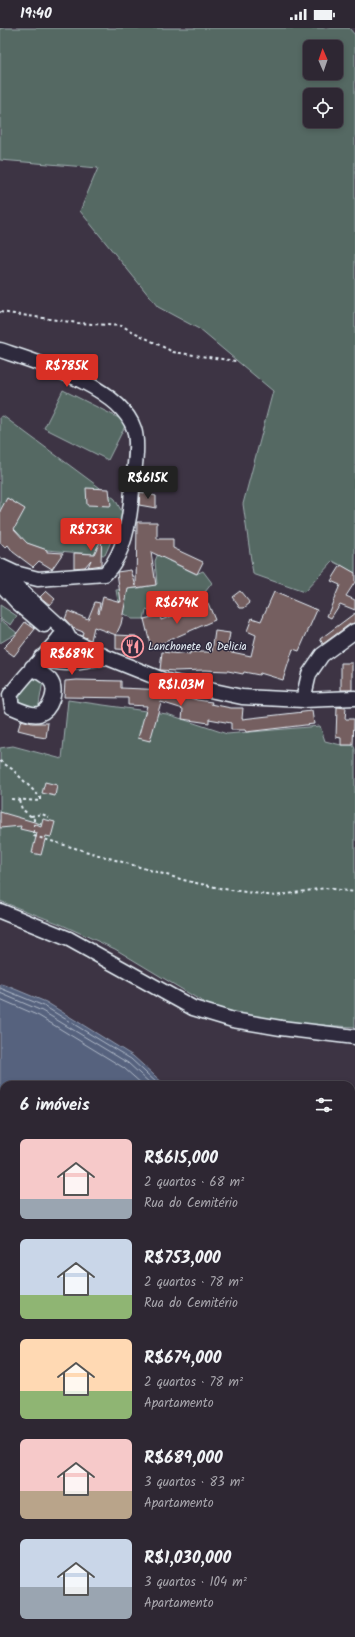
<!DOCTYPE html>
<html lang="pt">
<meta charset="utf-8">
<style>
:root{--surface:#2e2733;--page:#362f3b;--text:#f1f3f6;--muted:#a7a5ac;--line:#49444e;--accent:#d93025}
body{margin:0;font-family:Kalam,sans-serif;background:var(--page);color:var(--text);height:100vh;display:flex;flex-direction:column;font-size:15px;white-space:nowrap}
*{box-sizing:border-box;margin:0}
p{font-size:13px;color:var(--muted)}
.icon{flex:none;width:22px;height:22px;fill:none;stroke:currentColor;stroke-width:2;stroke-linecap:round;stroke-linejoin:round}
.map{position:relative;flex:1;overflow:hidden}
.sheet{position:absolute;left:0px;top:1053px;width:355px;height:556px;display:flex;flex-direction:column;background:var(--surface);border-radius:12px 12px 0 0;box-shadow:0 2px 6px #0003,0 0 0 1px var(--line)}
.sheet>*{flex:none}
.needle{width:26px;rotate:358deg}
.buttons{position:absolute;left:303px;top:12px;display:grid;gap:8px}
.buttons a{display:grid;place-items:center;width:40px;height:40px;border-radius:6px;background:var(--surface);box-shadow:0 2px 6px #0003,0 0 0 1px var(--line);font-size:20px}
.price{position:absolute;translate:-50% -34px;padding:0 9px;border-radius:4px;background:var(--accent);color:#fff;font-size:13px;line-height:26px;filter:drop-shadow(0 1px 2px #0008)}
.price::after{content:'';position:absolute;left:50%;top:24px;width:12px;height:9px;margin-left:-6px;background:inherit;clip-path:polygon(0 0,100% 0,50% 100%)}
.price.current{background:#222;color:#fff}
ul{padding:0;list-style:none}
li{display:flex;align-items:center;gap:12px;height:100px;padding:0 20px}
li span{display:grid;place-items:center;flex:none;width:112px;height:80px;border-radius:6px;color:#555}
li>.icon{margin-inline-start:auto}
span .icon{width:48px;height:48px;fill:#fffc;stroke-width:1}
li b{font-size:17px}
h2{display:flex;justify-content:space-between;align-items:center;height:48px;padding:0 20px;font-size:17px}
.status{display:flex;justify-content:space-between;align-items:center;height:28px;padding:0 20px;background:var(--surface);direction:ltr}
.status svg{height:11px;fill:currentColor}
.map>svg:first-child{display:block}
.green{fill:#546964;stroke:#9eadae;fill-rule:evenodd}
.water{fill:#56627e;stroke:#909baf}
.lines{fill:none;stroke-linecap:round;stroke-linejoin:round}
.shore{stroke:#aeb8c7;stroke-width:1}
.building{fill:#745e61;stroke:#e8f1f8}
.minor-casing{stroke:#e8f1f8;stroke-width:17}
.path{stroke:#e8f1f8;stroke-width:2;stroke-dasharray:3 3;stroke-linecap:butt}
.minor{stroke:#2f2a3d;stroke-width:14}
.labels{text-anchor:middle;stroke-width:3;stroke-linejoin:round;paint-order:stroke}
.poi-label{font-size:11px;fill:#e8f1f8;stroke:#2f2a3d;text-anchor:start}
</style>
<div class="status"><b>19:40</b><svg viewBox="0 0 49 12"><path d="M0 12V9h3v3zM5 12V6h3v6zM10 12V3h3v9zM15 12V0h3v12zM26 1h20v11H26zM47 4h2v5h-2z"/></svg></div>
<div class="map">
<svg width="355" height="1609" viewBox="0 0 355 1609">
<rect width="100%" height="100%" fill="#3d3444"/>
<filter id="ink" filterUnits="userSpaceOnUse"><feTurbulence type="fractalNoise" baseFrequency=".025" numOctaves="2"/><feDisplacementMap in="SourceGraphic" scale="8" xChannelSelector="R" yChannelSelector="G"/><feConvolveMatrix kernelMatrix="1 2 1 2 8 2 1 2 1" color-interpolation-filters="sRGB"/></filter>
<g filter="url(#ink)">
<path class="green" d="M0 0H349L355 7V545L333 533 304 564 253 546 243 476 273 363 199 301 158 279 80 183 98 140 0 132ZM310 19H336V45H310ZM310 67H336V93H310Z
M63 362 127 394 108 432 44 400Z
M3 388 115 471 123 486 105 527 47 522 0 506V389Z
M173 522 169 533 196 546 203 543 212 555 192 581 178 586 159 581 160 587 146 582 144 591H132L122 585 125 574 118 573 116 562 139 560 157 556 155 533 159 523Z
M0 577 17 588 11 597 0 590Z
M0 591 17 605 0 615Z
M25 650 43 653 38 682 17 679Z
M68 672 167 686 227 706 320 698 325 713 341 717H353L355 721V999L233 992 115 921 60 896 0 873V720L13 718 62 731Z"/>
<path class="water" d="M0 956 5 957 46 974 133 1028 165 1057H4V1605H351V1165L355 1172V1609H0Z"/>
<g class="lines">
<path class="shore" d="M0 960 44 978 131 1031 159 1057
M0 965 42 983 128 1035 152 1057
M0 971 39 988 124 1040 143 1057"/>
</g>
<path class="building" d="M86 460 109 461 111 478 87 477Z
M140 464 156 468V480L139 477Z
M7 470 25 481 14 501 27 515 47 522V524L63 525 52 541 39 533 33 539 13 524 8 517 6 519 0 515V483Z
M137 494H157V511H173V520L203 534 197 546 151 524 156 557 128 561 121 596 116 607 94 599 91 612H90L82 608 83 604 73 600 65 591 68 583 88 591 95 574 100 575 98 584 99 585 103 569 121 574 117 544 131 542 136 558Z
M102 497 101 537 88 539 91 532 85 539 74 540V525L94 526 100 514 88 501Z
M341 537 355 545V554L346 568 355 572V582L340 576 331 590 327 588 340 557 331 553Z
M46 563 55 571 50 577 40 569Z
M240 563 250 575 244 580H240L232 569Z
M274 564 317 582 299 623 293 621 283 652 260 645 259 647 244 644 243 646 228 643 204 642 175 643 160 642 162 624 190 627V624H212L215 603 230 605 227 623 251 628 256 607 247 603 252 590 261 593Z
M208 575 215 592 151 620 144 591 160 587 161 592 178 586 179 587Z
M355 585V595L350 596 323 616 320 611Z
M25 594 35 601 14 628 3 620 14 609Z
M116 607 136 608 135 622 116 621Z
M341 635H352V662H341Z
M77 652 121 653V660L166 662 197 672 212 674 211 676 231 680H243L242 691 312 683 314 696 246 704 245 702H231V695L209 691V695L182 691 183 681 161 674 150 713 138 710 147 678 128 677V670L64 669 65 653Z
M337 679 346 680 345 691H354L353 717H341V710L336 709Z
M21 692 32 695H48L46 710 34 708V706L18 702Z
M45 754 57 757 55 768 42 765Z
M0 784 41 796 36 797 41 799 43 791 55 794 51 809 46 808 41 827 32 825 37 805 20 801 21 798 0 800Z"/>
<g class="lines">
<defs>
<path id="minor" d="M0 322C39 335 120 358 134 401 139 417 134 444 132 461 131 483 126 516 114 534 112 538 108 542 105 546L38 551 15 545 0 538
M1 541 19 561 65 603 69 610
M0 555 18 575 44 597
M59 610 71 612 108 630 163 652 242 669 303 672 355 670
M41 629C64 640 83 633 108 630
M32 639C37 643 45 647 50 652 58 662 51 682 39 686 32 688 19 682 12 679L10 667C27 644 48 625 65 603
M303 672 309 646 322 627 355 603
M0 883 69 911 193 980 233 992 281 1000 355 1009"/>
</defs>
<use href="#minor" class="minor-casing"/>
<path class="path" d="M0 284 78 295 122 298 173 324 236 333
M0 733 12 741 40 769V773L10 771
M19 772 22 781 34 791V808L187 853 224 861 275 868 325 860 355 864
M31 788 42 786 49 789"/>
<use href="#minor" class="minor"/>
</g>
</g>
<defs>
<symbol id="restaurant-ring" viewBox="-11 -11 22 22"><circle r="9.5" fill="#2f2a3d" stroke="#ff9aa2" stroke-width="1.5"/><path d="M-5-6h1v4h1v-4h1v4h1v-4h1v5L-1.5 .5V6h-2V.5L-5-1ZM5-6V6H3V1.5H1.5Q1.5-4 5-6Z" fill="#ff9aa2"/></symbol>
</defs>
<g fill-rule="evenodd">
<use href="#restaurant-ring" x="120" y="606" width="25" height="25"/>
</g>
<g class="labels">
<g class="poi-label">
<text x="148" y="622">Lanchonete Q Delicia</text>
</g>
</g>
</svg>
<div class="buttons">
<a><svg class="needle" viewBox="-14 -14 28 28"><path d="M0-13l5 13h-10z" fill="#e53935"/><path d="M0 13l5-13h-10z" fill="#a7a5ac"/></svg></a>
<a><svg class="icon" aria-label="locate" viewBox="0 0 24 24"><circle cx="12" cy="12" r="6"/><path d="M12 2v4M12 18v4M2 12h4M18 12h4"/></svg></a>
</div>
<b class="price" style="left:67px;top:360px">R$785K</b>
<b class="price current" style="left:148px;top:472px">R$615K</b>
<b class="price" style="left:91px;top:524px">R$753K</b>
<b class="price" style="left:177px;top:597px">R$674K</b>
<b class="price" style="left:72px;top:648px">R$689K</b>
<b class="price" style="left:181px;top:679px">R$1.03M</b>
<section class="sheet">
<h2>6 imóveis<svg class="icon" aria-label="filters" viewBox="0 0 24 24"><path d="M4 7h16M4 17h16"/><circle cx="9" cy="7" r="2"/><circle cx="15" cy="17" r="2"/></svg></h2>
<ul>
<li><span style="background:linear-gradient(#f6c9c9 75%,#9aa5b1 0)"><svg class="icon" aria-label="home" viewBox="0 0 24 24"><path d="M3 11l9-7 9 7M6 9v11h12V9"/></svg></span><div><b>R$615,000</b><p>2 quartos · 68 m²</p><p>Rua do Cemitério</p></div></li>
<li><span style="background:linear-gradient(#c9d6e8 70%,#8fb573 0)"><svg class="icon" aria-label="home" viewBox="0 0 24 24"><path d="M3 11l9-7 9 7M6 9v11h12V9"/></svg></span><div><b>R$753,000</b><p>2 quartos · 78 m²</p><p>Rua do Cemitério</p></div></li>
<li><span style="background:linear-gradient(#ffd9b3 65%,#8fb573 0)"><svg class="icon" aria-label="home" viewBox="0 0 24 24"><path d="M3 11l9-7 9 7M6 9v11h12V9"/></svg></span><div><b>R$674,000</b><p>2 quartos · 78 m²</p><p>Apartamento</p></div></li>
<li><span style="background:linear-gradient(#f6c9c9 65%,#b9a48a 0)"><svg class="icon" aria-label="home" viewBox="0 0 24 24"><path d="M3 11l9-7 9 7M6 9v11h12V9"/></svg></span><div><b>R$689,000</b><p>3 quartos · 83 m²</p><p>Apartamento</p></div></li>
<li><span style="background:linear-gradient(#c9d6e8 60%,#9aa5b1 0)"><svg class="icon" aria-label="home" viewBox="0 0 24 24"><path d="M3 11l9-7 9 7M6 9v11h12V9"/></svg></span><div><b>R$1,030,000</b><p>3 quartos · 104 m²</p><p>Apartamento</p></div></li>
</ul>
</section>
</div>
